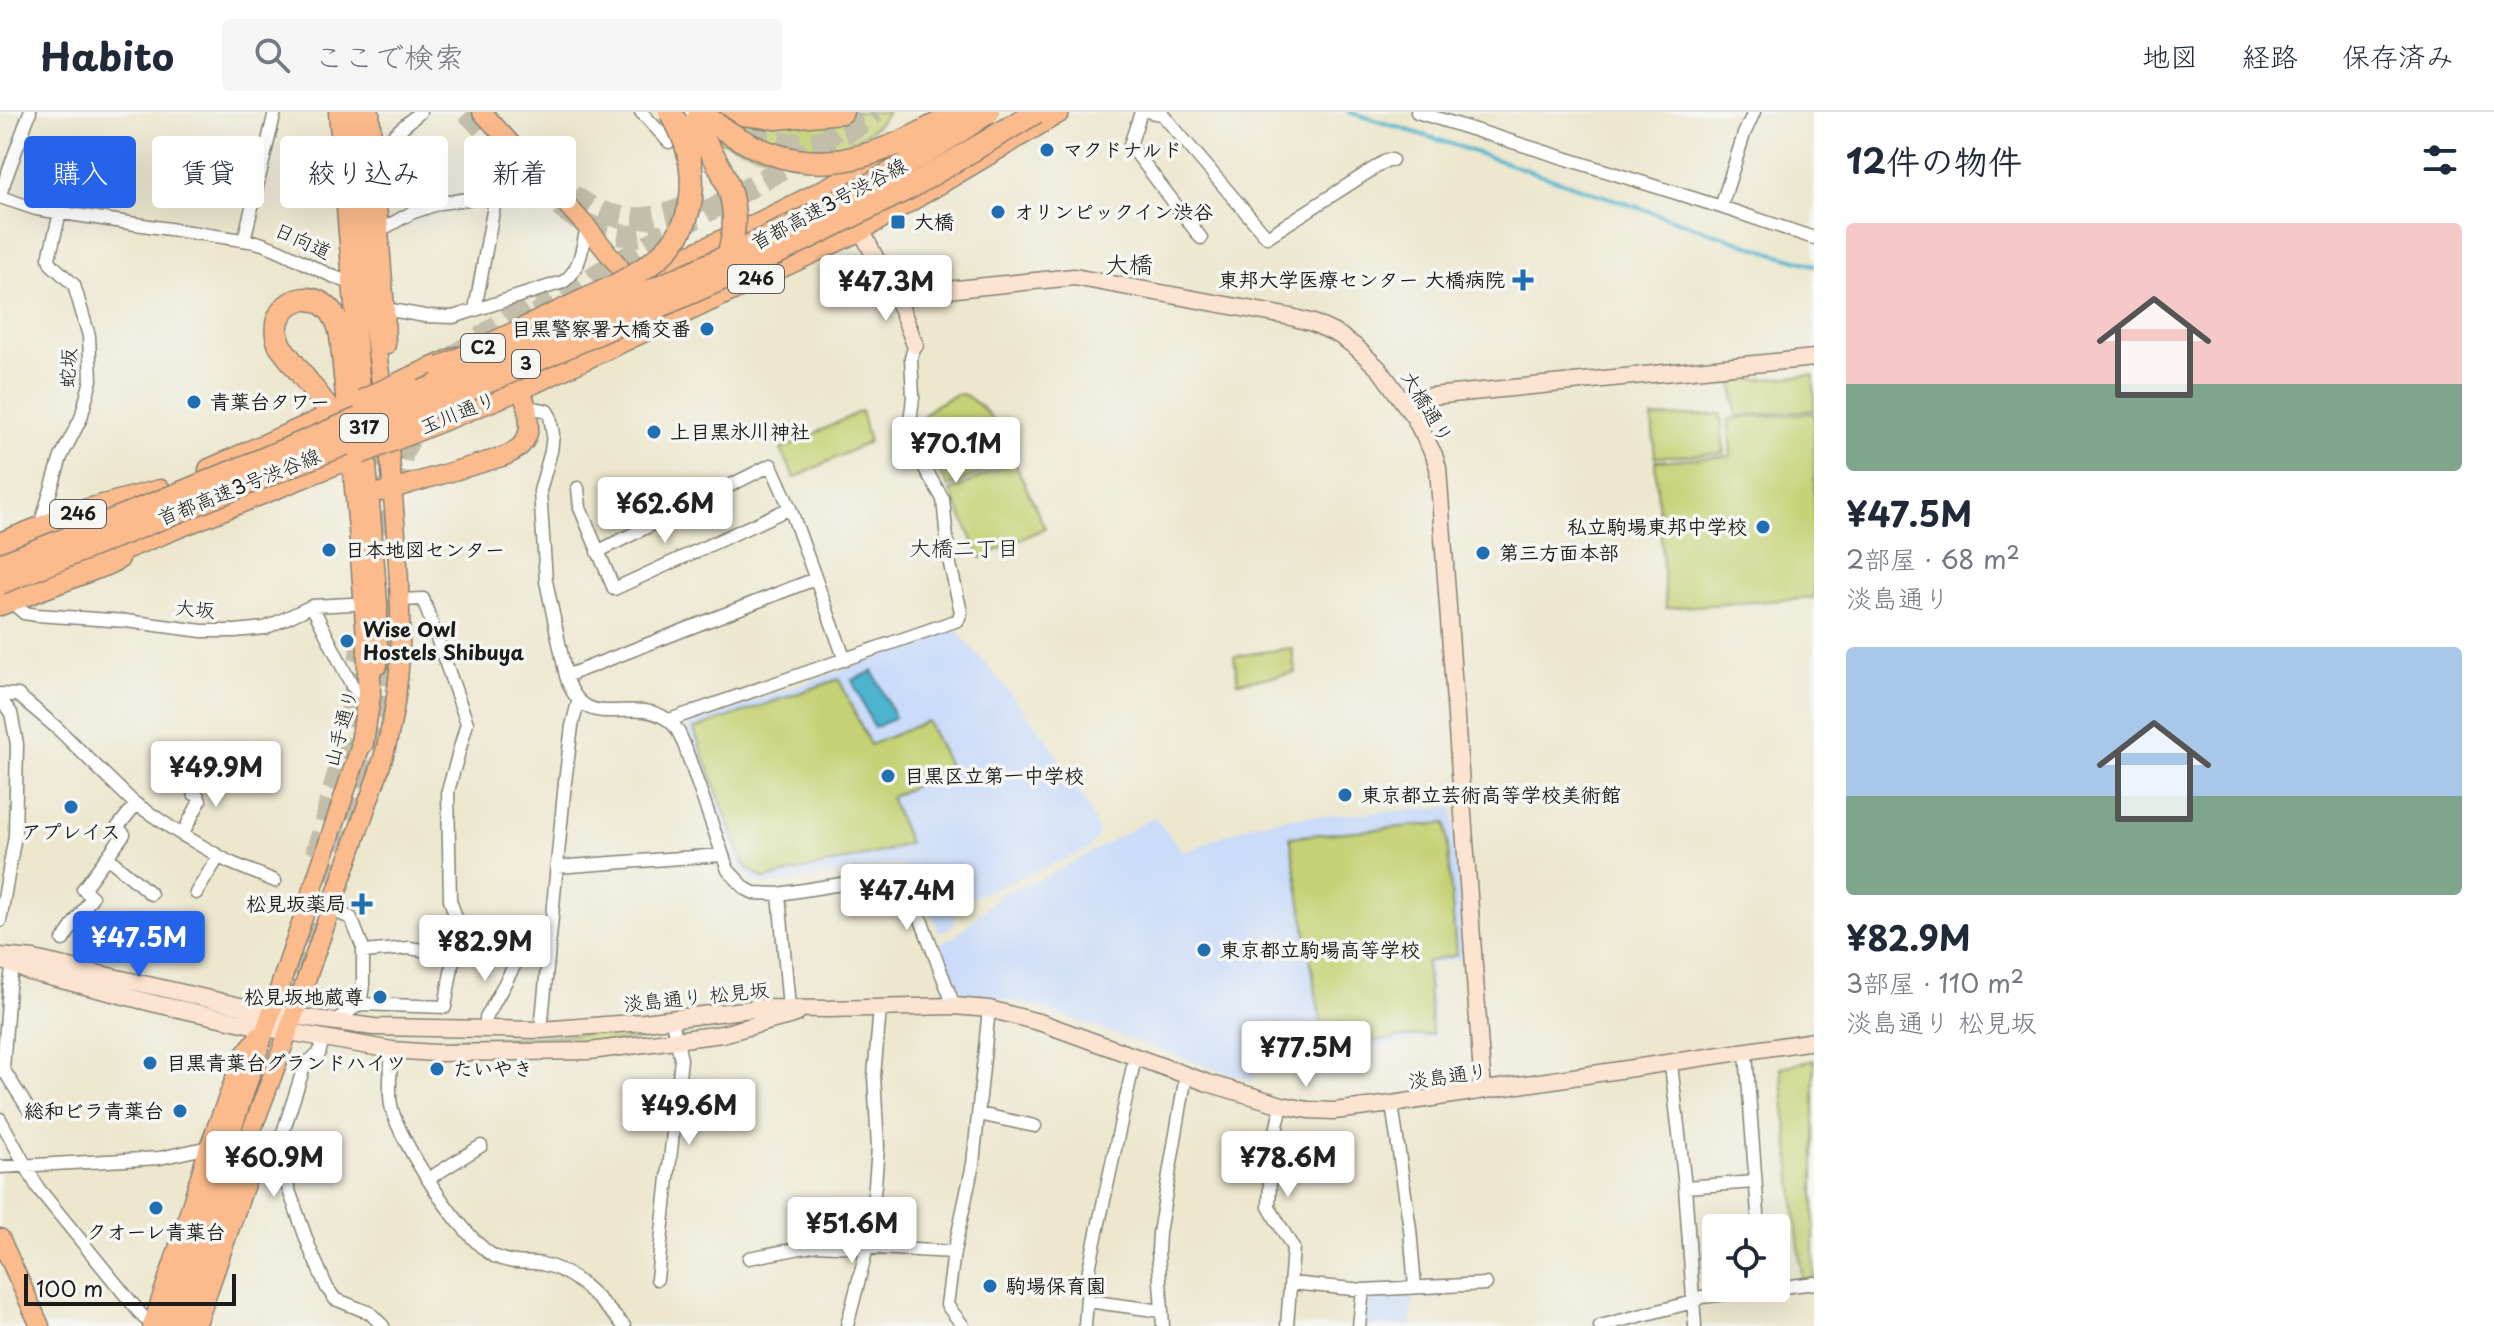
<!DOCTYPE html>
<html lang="ja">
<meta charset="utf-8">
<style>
:root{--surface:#fff;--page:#f6f6f7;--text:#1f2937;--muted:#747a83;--line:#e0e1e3;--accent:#2563eb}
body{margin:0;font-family:"Playpen Sans","Klee One",sans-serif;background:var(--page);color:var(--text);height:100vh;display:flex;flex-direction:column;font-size:30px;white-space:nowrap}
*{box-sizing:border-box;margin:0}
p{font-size:26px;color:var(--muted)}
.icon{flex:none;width:44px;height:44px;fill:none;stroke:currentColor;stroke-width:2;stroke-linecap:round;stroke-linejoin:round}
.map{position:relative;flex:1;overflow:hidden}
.panel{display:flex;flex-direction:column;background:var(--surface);width:680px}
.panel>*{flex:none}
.hud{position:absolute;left:24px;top:24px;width:760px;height:72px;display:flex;gap:16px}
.controls{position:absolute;left:1702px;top:1102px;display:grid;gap:16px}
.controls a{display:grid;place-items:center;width:88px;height:88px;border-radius:8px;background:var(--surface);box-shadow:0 8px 32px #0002;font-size:40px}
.scale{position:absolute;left:24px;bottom:20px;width:212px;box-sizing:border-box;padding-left:8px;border:4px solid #1c1c1c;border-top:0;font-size:22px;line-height:28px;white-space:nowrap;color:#1c1c1c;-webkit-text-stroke:6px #f6f6f2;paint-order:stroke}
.price{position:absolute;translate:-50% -68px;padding:0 18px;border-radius:8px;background:#fff;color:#222;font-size:26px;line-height:52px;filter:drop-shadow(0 2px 4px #0008)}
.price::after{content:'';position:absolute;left:50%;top:48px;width:24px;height:18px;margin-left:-12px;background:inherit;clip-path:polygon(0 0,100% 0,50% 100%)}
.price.current{background:var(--accent);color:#fff}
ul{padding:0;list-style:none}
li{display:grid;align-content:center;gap:16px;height:424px;padding:0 32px}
li span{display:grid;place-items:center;height:248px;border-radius:8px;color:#555}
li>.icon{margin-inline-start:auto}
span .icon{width:144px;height:144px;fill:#fffc;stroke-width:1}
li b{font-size:34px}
h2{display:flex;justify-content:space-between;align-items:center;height:96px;padding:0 32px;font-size:34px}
.chip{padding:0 28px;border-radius:8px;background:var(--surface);box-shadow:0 8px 32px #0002;font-size:28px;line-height:72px}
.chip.current{background:var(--accent);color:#fff}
header{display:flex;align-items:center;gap:48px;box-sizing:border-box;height:112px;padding:0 40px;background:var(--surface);border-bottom:2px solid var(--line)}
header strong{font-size:38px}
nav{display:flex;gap:44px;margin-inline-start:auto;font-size:28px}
.search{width:560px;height:72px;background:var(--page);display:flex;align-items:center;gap:20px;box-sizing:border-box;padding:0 28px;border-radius:8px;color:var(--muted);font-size:30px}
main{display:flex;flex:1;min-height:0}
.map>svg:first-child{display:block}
.built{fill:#cadcf9}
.green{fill:#c5d274;stroke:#707748;stroke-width:2}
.water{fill:#4eb4cd;stroke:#356874;stroke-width:2}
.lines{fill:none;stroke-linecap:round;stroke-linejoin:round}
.stream{stroke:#4eb4cd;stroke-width:4}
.highway-tunnel{stroke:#c2beaa;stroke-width:22;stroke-dasharray:22 11;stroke-linecap:butt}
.street-casing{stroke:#848274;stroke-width:15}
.secondary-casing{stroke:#848274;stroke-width:19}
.primary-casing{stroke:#848274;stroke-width:21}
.highway-casing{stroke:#848274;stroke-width:25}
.street{stroke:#fff;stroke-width:12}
.secondary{stroke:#fde4d1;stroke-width:16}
.primary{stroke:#fbbb8c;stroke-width:18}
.highway{stroke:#fbbb8c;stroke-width:22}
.highway-bridge-casing{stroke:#848274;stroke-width:25;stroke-linecap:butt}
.highway-bridge{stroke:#fbbb8c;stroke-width:22}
.poi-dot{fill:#1f6fb2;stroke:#f6f6f2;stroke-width:3}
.labels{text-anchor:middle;stroke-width:7;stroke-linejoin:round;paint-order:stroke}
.shield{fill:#f6f6f2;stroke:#5d5d5c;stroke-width:2}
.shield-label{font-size:18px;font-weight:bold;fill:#1c1c1c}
.poi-label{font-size:20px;font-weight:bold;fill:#1c1c1c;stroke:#f6f6f2;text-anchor:start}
.street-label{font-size:20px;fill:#1c1c1c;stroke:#f6f6f2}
.neighbourhood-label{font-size:22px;fill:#1c1c1c;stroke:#f6f6f2}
.quarter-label{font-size:24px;fill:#1c1c1c;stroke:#f6f6f2}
</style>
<header>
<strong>Habito</strong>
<div class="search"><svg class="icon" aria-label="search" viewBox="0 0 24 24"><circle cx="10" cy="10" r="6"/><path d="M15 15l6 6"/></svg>ここで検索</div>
<nav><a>地図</a><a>経路</a><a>保存済み</a></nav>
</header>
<main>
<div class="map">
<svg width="1814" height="1214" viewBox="0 0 1814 1214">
<rect width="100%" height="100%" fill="#f6f6f2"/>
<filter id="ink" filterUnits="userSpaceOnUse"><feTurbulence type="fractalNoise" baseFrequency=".0125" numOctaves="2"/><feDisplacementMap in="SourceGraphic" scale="16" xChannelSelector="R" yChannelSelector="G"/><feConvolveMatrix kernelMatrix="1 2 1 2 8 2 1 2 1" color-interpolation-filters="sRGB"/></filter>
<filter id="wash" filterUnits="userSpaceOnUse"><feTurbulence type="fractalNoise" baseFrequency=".006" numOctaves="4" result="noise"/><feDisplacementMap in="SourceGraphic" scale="32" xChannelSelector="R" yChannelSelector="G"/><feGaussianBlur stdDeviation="1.8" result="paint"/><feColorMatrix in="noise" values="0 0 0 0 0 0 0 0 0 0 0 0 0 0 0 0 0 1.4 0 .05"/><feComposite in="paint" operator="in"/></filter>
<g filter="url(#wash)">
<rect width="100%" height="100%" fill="#ece7cd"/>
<path class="built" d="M956 518 1002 571 1051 633 1088 695 1099 722 1089 737 959 791 954 813 940 821 916 762 906 755 890 753 768 773 752 769 740 756 687 613Z
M1453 695 1465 846 1430 852 1434 925 1355 941 1260 952 1252 970 1041 896 1001 886H965L940 831 954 825 1003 781 1044 766 1154 705 1184 740 1253 712 1287 706Z
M1414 1185 1410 1214H1367L1370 1187Z"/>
<path class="green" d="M721 0H888C867 33 812 45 775 44 756 44 727 30 709 25Z
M1814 263V298L1736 304 1733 269Z
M962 282C988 294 1003 320 1013 346L948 375C935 349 900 312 938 292 946 287 952 283 962 282Z
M861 299 869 330 795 366 781 338Z
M1814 301V486L1666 496 1655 349 1731 344 1728 307Z
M1721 302 1724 341 1655 345 1652 306Z
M1014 349 1045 416 981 446 950 379Z
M1292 536 1295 561 1238 570 1234 544Z
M839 567 870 633 927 609 951 658 890 685 909 731 886 739 764 767 748 756 742 748 694 617Z
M1446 711 1456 843 1426 850 1432 922 1325 935 1290 725Z
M656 915 657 926 533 936 451 934 450 931 455 926C523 926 589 923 656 915Z
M1814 948V1167L1802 1168 1781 955Z"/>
<path class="water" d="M873 559 895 606 874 616 852 568Z"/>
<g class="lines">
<path class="stream" d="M1349 0 1439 28 1772 141 1814 153"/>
</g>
</g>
<g filter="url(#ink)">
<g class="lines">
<path class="highway-tunnel" d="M467 0C486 20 504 39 523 59 565 104 596 130 662 123
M747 22C791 39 840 34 875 0
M548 61C578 93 615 115 662 103 676 100 690 93 704 87
M536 203 601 160 787 54 828 25 856 0
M369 235 381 432
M453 245 546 180
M394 380 403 340 419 308
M365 670C382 609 391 549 392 487
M316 742 347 628 361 537
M282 893 344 720 362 653"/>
<defs>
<path id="street" d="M641 0 669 30
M1141 0 1130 33 1201 126
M1150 0 1162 2 1267 125 1387 48H1392
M1417 0 1721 95 1814 126
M373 41 420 0
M0 82 30 0
M0 85 36 97 256 130C290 139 318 162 352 171
M1721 95 1744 22 1754 0
M379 119 411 101 440 91 496 83
M244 128 275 0
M385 197 425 204 453 205 563 170C581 158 582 135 587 115
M475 198 496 83 506 80
M527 294C534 298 540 296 547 299L550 304 553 323 551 339 540 379 546 469 566 564C585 626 631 581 668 608 677 614 681 625 685 635L728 758 746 777 754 781 779 782 891 764 904 767 912 784 954 894
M578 376 580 396 614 477 790 396
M39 417 61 345 81 306 91 268 89 224 74 173 51 152 49 146 60 101
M597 440 771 353 790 396 845 548
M9 488 24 501 37 503 126 509 202 519H235L265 516 312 494 371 491
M312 494 352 574 369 590
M566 564 815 467
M0 582 18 583 57 616 133 690 176 719 229 750 275 769
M0 587 11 601 17 632 15 724 0 809
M669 608 958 508 961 500 949 448 943 387 912 335 910 311 913 285 911 246 915 233
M182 723 200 689 198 684 194 682
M107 745 151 782
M556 755 722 743
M196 781 219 744
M779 782 789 896
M331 798 351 806 363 836V873L360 892
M63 828 92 785 83 777 124 722 117 716 136 692
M363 840 409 836 456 843
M13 853 9 875 3 957 31 1001
M333 910 360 892 445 895 459 814 450 788 448 679 467 611 423 487 401 488
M486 918V906L526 832
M541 918 565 670 572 614 578 590
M323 926 319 942 305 952 276 1042 310 1137 327 1176 335 1187 370 1201 383 1214
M392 938C391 956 388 975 391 993 397 1027 463 1128 494 1144 513 1153 524 1149 542 1152 577 1159 601 1190 624 1214
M1746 940 1759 1116
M1671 952 1685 1075 1695 1214
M1392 992 1410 1117 1415 1175
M1282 993 1271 1040 1269 1095 1293 1136 1287 1214
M979 1002 1035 1014
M0 1007 38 1076 144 1206 153 1210
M0 1055 160 1046 209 1035
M428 1067 481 1034
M1685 1075 1755 1070
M749 1146 817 1133 954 1140
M657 1167 681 947 671 906
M1291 1171 1363 1178 1486 1172
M1776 1176 1814 1171
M1087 1189 1162 1199
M847 1214 867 1136 875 1073 878 1035 874 964 880 897
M963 1214 947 1193 954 1140 973 1052 989 897
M1085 1214 1089 1157 1135 945
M1163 1214 1158 1139 1159 1121 1186 963
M1359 1214 1363 1178
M1600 1214 1693 1190 1702 1185 1773 1176"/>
<path id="secondary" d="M857 110 901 196 915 233
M892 177 899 181 907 182 1074 165 1291 205 1313 211 1339 223 1357 236 1380 258 1414 305 1434 343 1438 356 1483 978
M1402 287 1814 246
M0 844 34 847 271 901 374 915 541 918 644 910 760 896 828 897 954 894 989 897 1042 911 1208 971 1282 993 1308 998 1334 999 1392 992 1814 929
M6 850 30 860 156 892 266 916 392 938 435 941 590 939 722 922 796 902"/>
<path id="primary" d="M338 0 363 302
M355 0 372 201 384 292
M370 0 385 197 386 233
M482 0 587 115 621 157 632 178
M365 327 378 491V553
M382 380 502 345C538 332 531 306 521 276
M0 1126 40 1214
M152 1214 176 1143 209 1035 244 943 259 924
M166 1214 366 618
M181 1214 210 1129 276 954 380 656C406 573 402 507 396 422 393 387 391 352 387 317
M196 1214 253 1049"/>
<path id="highway" d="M723 0 777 6 842 0
M636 169C727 128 816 86 902 36
M407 268 457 246
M422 316 521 276 861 117 1058 0
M210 358 333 303 280 234C261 186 329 163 341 223L360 417 369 539V584L362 631
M0 432 84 399 160 379
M102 445 339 350
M0 492 106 452 118 446"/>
</defs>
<use href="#street" class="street-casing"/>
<use href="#secondary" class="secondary-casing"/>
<use href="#primary" class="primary-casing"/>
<use href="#highway" class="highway-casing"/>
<use href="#street" class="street"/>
<use href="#secondary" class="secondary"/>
<use href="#primary" class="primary"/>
<use href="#highway" class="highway"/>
<defs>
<path id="highway-bridge" d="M700 0C795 76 862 56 959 0
M693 12C724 58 748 95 725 151
M441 256 615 174C635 163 655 151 670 134 702 96 696 39 670 0
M363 289 407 268
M360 341 422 316
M0 453C195 377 389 296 580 210 721 148 861 88 988 0
M0 471 350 330 749 155 911 75 1036 0"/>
</defs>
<use href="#highway-bridge" class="highway-bridge-casing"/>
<use href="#highway-bridge" class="highway-bridge"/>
</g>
</g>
<g class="poi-dot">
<circle cx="1047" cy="38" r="8"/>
<circle cx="998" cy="100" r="8"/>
<rect x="890" y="102" width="16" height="16" rx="4"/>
<path d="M1519 156h8v8h8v8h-8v8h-8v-8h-8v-8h8z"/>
<circle cx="707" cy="217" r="8"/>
<circle cx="194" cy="290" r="8"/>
<circle cx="654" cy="320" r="8"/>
<circle cx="1763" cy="415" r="8"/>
<circle cx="329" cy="438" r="8"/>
<circle cx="1483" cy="441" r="8"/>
<circle cx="347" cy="529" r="8"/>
<circle cx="888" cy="664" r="8"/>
<circle cx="1345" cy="683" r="8"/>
<circle cx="71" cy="695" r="8"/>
<path d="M358 780h8v8h8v8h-8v8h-8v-8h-8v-8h8z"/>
<circle cx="1204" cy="838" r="8"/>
<circle cx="380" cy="885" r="8"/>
<circle cx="150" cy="951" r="8"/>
<circle cx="437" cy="957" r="8"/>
<circle cx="180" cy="999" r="8"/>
<circle cx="156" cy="1096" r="8"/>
<circle cx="990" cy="1174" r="8"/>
</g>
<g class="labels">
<g class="shield">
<rect x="728" y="153" width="56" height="28" rx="6"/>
<rect x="461" y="222" width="44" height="28" rx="6"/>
<rect x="512" y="238" width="28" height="28" rx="6"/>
<rect x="340" y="302" width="48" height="28" rx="6"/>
<rect x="50" y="388" width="56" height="28" rx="6"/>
</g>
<g class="shield-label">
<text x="756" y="173">246</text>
<text x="483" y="242">C2</text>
<text x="526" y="258">3</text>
<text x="364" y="322">317</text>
<text x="78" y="408">246</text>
</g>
<g class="poi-label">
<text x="1063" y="45">マクドナルド</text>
<text x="1014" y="107">オリンピックイン渋谷</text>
<text x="914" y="117">大橋</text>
<text x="1505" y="175" text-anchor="end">東邦大学医療センター 大橋病院</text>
<text x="691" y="224" text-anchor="end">目黒警察署大橋交番</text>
<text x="210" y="297">青葉台タワー</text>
<text x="670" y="327">上目黒氷川神社</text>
<text x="1747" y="422" text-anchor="end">私立駒場東邦中学校</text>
<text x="345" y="445">日本地図センター</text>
<text x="1499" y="448">第三方面本部</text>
<text x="363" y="525">Wise Owl<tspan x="363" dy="23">Hostels Shibuya</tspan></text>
<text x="904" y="671">目黒区立第一中学校</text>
<text x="1361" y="690">東京都立芸術高等学校美術館</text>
<text x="71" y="727" text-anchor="middle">アプレイス</text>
<text x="346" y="799" text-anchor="end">松見坂薬局</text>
<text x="1220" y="845">東京都立駒場高等学校</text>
<text x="364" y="892" text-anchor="end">松見坂地蔵尊</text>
<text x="166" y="958">目黒青葉台グランドハイツ</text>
<text x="453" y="964">たいやき</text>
<text x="164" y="1006" text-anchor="end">総和ビラ青葉台</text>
<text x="156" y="1127" text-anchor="middle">クオーレ青葉台</text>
<text x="1006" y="1181">駒場保育園</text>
</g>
<g class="street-label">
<text transform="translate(829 92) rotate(-28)" y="7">首都高速3号渋谷線</text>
<text transform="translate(303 129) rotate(25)" y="7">日向道</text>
<text transform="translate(68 256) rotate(-87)" y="7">蛇坂</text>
<text transform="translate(1427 295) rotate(59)" y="7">大橋通り</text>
<text transform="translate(458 301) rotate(-22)" y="7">玉川通り</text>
<text transform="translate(239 375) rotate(-22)" y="7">首都高速3号渋谷線</text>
<text transform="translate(195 497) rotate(5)" y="7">大坂</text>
<text transform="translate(341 616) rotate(-75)" y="7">山手通り</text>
<text transform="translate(696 885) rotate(-6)" y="7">淡島通り 松見坂</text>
<text transform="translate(1448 964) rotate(-8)" y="7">淡島通り</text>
</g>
<g class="neighbourhood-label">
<text x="964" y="444">大橋二丁目</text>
</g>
<g class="quarter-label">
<text x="1129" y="161">大橋</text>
</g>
</g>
</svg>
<div class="controls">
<a><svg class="icon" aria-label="locate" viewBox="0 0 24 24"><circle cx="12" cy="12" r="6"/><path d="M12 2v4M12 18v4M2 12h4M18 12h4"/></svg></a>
</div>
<div class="scale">100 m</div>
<b class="price" style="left:886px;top:211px">¥47.3M</b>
<b class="price" style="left:956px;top:373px">¥70.1M</b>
<b class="price" style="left:665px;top:433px">¥62.6M</b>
<b class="price" style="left:216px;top:697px">¥49.9M</b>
<b class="price" style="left:907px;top:820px">¥47.4M</b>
<b class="price current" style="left:139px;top:867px">¥47.5M</b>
<b class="price" style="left:485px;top:871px">¥82.9M</b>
<b class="price" style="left:1306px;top:977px">¥77.5M</b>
<b class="price" style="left:689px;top:1035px">¥49.6M</b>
<b class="price" style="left:274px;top:1087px">¥60.9M</b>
<b class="price" style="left:1288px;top:1087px">¥78.6M</b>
<b class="price" style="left:852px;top:1153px">¥51.6M</b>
<div class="hud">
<a class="chip current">購入</a>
<a class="chip">賃貸</a>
<a class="chip">絞り込み</a>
<a class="chip">新着</a>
</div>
</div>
<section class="panel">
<h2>12件の物件<svg class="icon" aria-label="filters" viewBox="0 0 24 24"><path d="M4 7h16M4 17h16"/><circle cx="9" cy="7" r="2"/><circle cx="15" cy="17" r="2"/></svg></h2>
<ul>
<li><span style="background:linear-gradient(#f6c9c9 65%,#7fa58c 0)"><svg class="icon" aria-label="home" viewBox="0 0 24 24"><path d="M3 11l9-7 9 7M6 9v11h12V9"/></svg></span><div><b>¥47.5M</b><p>2部屋 · 68 m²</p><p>淡島通り</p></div></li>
<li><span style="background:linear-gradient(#a9c7e8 60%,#7fa58c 0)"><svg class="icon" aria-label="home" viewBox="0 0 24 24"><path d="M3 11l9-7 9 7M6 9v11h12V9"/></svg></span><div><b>¥82.9M</b><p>3部屋 · 110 m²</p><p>淡島通り 松見坂</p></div></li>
</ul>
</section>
</main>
